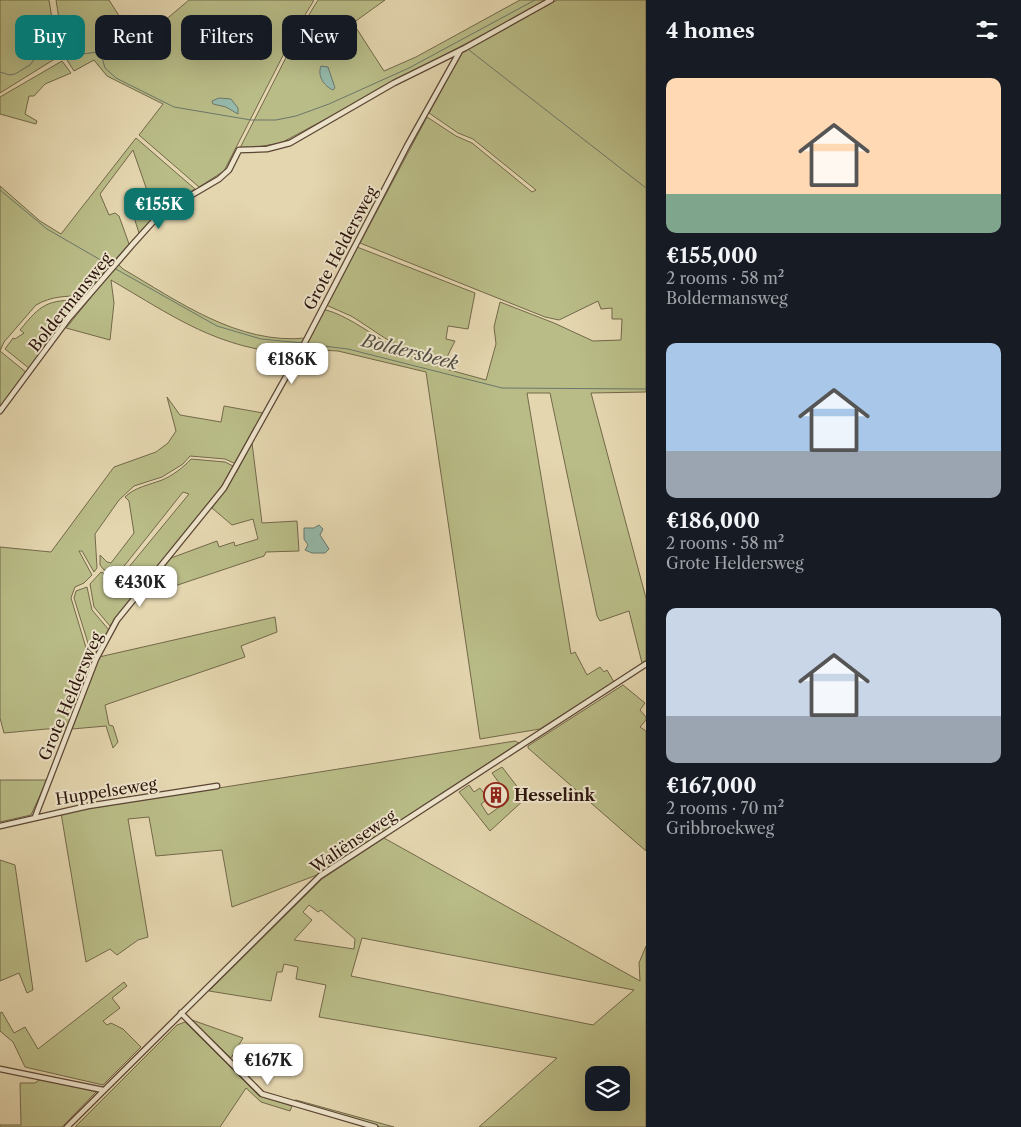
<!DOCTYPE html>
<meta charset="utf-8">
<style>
:root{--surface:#171b24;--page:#20242c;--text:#f1f3f6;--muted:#9ea1a6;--accent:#0f766e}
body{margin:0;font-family:"Libre Caslon Text",serif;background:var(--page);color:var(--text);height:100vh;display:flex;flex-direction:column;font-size:19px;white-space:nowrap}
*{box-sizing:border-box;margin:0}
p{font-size:16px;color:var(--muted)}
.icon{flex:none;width:28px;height:28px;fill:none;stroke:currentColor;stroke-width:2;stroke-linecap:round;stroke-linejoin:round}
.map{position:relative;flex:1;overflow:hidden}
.sheet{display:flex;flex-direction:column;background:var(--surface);width:375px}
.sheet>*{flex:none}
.guide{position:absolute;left:15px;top:15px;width:475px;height:45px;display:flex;gap:10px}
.buttons{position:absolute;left:585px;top:1066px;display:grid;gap:10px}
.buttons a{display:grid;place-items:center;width:45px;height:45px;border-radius:10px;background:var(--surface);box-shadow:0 5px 20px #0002;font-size:25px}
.price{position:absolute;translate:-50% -42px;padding:0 11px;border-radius:10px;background:#fff;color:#222;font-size:16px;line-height:32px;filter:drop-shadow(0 1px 2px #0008)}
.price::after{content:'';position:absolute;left:50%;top:30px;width:15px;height:11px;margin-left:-8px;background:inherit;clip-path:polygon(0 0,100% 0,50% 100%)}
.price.active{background:var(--accent);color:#fff}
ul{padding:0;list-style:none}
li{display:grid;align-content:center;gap:10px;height:265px;padding:0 20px}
li span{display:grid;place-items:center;height:155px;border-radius:10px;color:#555}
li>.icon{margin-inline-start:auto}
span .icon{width:90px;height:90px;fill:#fffc;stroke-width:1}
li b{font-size:21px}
h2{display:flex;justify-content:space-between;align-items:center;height:60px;padding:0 20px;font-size:21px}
.pill{padding:0 18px;border-radius:10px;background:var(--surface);box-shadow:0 5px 20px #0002;font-size:18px;line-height:45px}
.pill.active{background:var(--accent);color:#fff}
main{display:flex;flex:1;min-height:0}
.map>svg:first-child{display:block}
.green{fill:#b9bc87;stroke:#73684a;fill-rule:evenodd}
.water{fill:#95b9aa;stroke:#6b776b}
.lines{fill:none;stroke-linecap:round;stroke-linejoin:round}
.stream{stroke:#6b776b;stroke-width:1}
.street-casing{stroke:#5b4535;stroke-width:7}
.street{stroke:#ede4cb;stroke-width:4.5}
.labels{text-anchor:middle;stroke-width:4;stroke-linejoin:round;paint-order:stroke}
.street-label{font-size:16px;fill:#2d150c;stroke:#ede4cb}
.poi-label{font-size:16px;font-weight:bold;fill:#2d150c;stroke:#ede4cb;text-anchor:start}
.water-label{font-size:18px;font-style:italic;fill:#514e43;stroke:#ede4cb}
</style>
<main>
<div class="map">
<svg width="646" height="1127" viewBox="0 0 646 1127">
<rect width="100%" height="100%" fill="#e4d6af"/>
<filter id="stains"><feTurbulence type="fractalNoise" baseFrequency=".004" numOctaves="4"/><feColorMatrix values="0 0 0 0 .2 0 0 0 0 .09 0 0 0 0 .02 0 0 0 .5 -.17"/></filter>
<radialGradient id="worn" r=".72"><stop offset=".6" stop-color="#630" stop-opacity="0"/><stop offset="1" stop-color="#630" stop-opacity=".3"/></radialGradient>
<path class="green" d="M0 0H49L58 57 0 93Z
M56 0H109L137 44 189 0H314L295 32 224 171 199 187 139 135 163 104 107 76 94 60 74 71 65 57Z
M318 0H385L353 23 384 71 416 57 520 0H547L281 143 239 150 302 26Z
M557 0H646V392L591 393 646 598V661L642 663 629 611 600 621 597 616 550 393H527L571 654 575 652 587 675 600 667 604 672 607 670 614 682 540 729 480 739 426 372 338 351 302 349 323 310H326C364 320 409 370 448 362L446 369 486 380 496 344 494 327 500 302 554 323 593 341 621 340 622 319H612V308L601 309 598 301 559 320 545 317 360 243 427 117 456 136 472 143 532 192 536 190 473 139 458 133 429 113 462 52Z
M62 61 71 73 45 84 34 96H29L25 114 37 121 36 124 0 114V97Z
M136 138 195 189 164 207 139 233 131 208 151 202 133 150 100 194 109 215 115 213 119 216 129 244 83 296C66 296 52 296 36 305L4 342 0 351 27 373 0 408V186L40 221 61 234Z
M357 247 475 293 468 329 448 326 446 339 455 341 446 359C418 366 375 330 351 316 343 312 334 309 326 305Z
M118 264 123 269C178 301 238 345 306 338L295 354C218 349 176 318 111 280L114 303 110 340 66 328Z
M81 300 30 369 5 349 13 338 15 339 24 333 20 330C41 304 47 300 81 300Z
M167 397 180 415 221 422 224 406 263 413 236 464 225 459 190 456 183 464 162 477 134 486 119 500 95 534 97 568 94 572 82 551H79L92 575 84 583 75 587 71 598 91 664 68 727 4 733 0 718V547L51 552 114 467 156 452 168 443 176 431Z
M252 443 262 523 297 521 299 551 266 552 264 556 139 598 171 558 217 541 219 547 234 542 235 546 258 539 253 519 232 525 212 508 237 471Z
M191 459 225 462 235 467 210 503 110 626 94 607 90 584 101 572 107 575 124 573 189 494 183 492 121 570H104L100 565V555L107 562 111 563 134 533 129 501 125 497C135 487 149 485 162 480 172 476 184 467 191 459Z
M87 587 92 610 109 630 93 659 74 598 76 591Z
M275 617 277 632 241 646 245 657 105 705 109 725 113 726 118 742 113 748 106 726 72 729 99 657Z
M623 685 645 703 640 710 646 717V720L640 727 646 731V851L528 748V746Z
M515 741 519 743 317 875 232 907 222 850 156 856 149 817 128 819 148 937 138 940 117 955 110 949 86 962 61 813Z
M502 767 526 798 490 831 459 792 469 785 474 792 480 788 488 799 481 804 488 815 508 801 509 797 492 773Z
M0 780H47L31 815 0 822Z
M384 838 640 981 639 963 646 946V1127H479L557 1058 319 1017 326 985 296 979 298 967 284 964 282 972H277L271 1001 209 991 322 879ZM309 905 318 912 321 910 355 939 354 949 294 940 312 920 303 912ZM362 938 634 990 593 1025 351 976ZM594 1075H621V1102H594Z
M0 860 15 865 33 990 27 993 19 973 0 981Z
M124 982 127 986 112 998 120 1008 103 1021 107 1025 111 1023 123 1029 141 1047 103 1085 25 1067 13 1042 0 1031V1013L2 1012 14 1033 25 1027 38 1049Z
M192 1020 243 1038 231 1058Z
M185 1022 259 1096 292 1106 290 1111 261 1102 246 1088 220 1127H75L177 1025Z
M42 1078 94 1090 96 1092 62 1127H0V1125H21L20 1083H35Z
M262 1092 293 1101 296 1100 394 1127H380L269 1096Z"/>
<path class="water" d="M321 66 328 67 335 88 333 90C324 86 317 76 321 66Z
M219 98 231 99 238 108V114L226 107 213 104 212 101Z
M319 525 323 529 320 535 329 549 325 553H312L305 550 308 545 304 539V528H314Z"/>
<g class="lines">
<path class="stream" d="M469 50 646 188
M0 72 10 75 15 74 30 65 39 53 46 51 66 50 74 55 98 52 101 54 105 68 116 78 174 107 251 120H276L296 116 329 104 409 68 535 0
M0 190 47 229 111 266
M114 268 217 326 261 339 303 343
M307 344 348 349 502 388 646 389"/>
<defs>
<path id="street" d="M0 411 69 318 133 244 161 213 219 179 229 170 239 150 267 149 290 143 394 83 465 48 551 0
M35 817 96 659 117 620 224 488 302 348 407 146 460 51
M0 826 88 806 217 786
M181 1013 262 1094 375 1127
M0 1069 103 1090
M67 1127 320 876 646 664"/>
</defs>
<use href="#street" class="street-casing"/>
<use href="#street" class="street"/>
</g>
<defs>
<symbol id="building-ring" viewBox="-11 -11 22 22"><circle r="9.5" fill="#ede4cb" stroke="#8f2418" stroke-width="1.5"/><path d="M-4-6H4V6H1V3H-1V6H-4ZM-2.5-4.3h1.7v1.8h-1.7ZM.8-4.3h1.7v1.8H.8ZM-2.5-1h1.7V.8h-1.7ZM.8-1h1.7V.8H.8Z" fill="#8f2418"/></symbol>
</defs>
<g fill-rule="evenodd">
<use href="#building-ring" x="482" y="781" width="28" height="28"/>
</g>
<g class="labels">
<g class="street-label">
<text transform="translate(340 248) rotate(-62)" y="6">Grote Heldersweg</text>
<text transform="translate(70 302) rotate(-51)" y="6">Boldermansweg</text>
<text transform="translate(70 696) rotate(-67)" y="6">Grote Heldersweg</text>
<text transform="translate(106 791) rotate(-9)" y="6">Huppelseweg</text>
<text transform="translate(353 841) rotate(-34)" y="6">Waliënseweg</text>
</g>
<g class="poi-label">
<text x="514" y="801">Hesselink</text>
</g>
<g class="water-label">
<text transform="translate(410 352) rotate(14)" y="6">Boldersbeek</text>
</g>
</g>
<rect width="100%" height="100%" filter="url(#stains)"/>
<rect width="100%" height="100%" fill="url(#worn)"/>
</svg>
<div class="buttons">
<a><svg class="icon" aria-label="layers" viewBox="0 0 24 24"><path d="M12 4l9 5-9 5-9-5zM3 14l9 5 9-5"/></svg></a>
</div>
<b class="price active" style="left:159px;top:230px">€155K</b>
<b class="price" style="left:292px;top:385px">€186K</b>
<b class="price" style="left:140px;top:608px">€430K</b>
<b class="price" style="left:268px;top:1086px">€167K</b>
<div class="guide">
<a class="pill active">Buy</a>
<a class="pill">Rent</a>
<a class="pill">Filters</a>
<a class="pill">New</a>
</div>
</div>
<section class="sheet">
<h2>4 homes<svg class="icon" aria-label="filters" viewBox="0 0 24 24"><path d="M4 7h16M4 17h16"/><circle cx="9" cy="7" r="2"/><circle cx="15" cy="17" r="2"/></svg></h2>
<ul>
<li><span style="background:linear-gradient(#ffd9b3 75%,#7fa58c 0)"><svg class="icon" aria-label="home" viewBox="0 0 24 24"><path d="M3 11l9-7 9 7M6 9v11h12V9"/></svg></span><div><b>€155,000</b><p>2 rooms · 58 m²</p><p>Boldermansweg</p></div></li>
<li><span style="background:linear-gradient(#a9c7e8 70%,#9aa5b1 0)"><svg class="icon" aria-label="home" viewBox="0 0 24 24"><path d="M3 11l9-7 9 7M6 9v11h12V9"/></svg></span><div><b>€186,000</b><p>2 rooms · 58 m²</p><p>Grote Heldersweg</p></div></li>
<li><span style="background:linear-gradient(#c9d6e8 70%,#9aa5b1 0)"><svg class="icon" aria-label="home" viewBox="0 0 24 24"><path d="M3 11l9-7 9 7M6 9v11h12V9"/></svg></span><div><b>€167,000</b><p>2 rooms · 70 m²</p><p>Gribbroekweg</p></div></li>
</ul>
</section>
</main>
